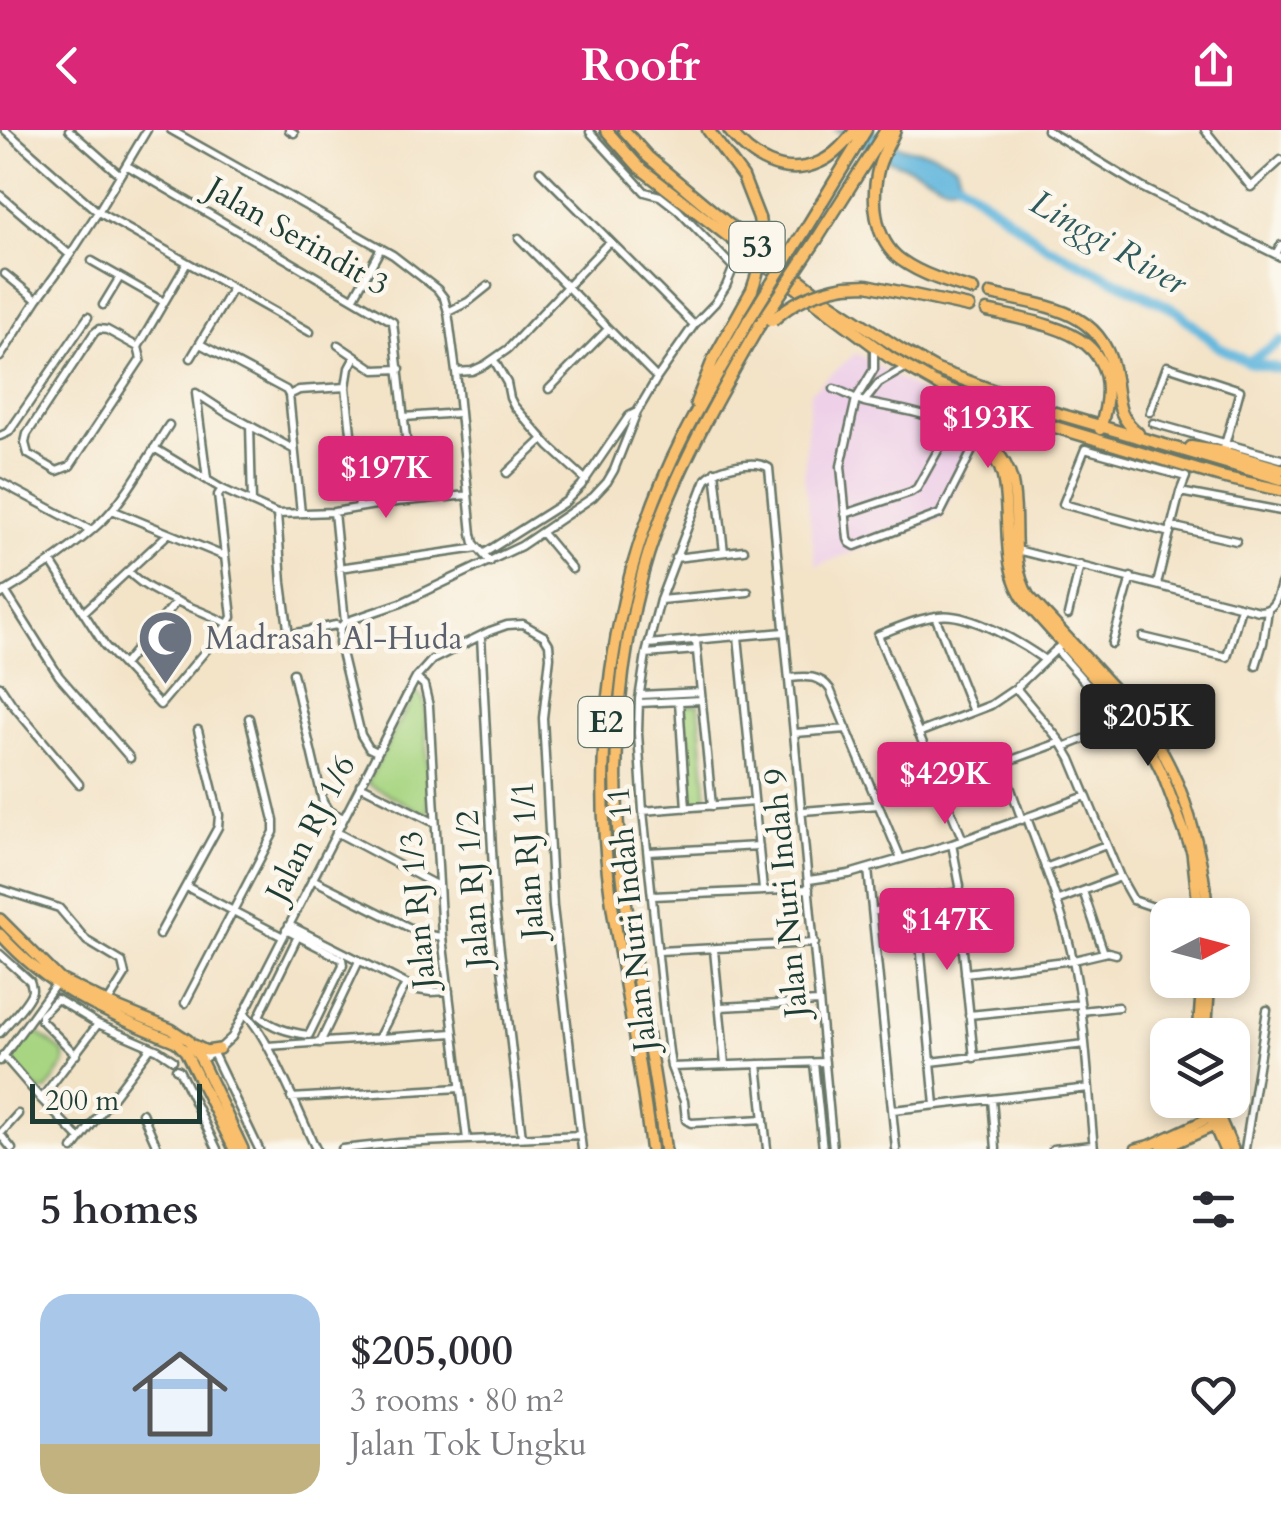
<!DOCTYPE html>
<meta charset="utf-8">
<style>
:root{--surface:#fff;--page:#f2f2f3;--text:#2b2b33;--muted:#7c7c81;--accent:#db2777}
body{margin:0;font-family:Cardo,serif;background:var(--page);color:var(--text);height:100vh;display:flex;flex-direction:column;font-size:38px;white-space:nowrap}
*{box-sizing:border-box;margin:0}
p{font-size:32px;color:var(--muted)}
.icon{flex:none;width:55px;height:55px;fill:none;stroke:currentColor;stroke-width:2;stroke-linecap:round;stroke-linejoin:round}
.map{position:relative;height:1019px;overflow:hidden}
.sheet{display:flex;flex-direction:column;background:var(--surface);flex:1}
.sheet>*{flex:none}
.needle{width:65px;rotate:84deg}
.tools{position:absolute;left:1150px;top:768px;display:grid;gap:20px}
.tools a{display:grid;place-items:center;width:100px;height:100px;border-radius:20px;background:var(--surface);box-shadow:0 5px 15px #0003;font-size:50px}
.scale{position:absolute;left:30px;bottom:25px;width:172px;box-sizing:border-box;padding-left:10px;border:5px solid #1f3d34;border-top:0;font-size:28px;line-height:35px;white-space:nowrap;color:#1f3d34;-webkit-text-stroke:8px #fbf7ec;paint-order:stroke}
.price{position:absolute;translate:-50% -85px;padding:0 22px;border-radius:10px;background:var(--accent);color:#fff;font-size:32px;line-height:65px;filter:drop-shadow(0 2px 5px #0008)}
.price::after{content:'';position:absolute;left:50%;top:60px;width:30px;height:22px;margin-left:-15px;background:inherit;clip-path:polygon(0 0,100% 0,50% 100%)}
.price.active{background:#222;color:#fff}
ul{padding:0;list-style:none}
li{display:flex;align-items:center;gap:30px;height:250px;padding:0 40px}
li span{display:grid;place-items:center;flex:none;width:280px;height:200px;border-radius:30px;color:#555}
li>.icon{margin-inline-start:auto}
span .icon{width:120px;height:120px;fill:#fffc;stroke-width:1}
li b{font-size:42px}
h2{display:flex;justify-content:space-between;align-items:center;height:120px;padding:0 40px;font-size:42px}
header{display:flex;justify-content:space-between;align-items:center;height:130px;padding:0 40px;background:var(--accent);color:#fff;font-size:45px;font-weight:800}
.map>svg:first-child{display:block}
.built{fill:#eed0e8}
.green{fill:#a8d582;stroke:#64895b;stroke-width:2.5}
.water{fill:#60b6dd;stroke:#407a88;stroke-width:2.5}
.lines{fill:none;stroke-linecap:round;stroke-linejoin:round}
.river{stroke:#60b6dd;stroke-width:10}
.minor-casing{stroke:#697767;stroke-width:11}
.major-casing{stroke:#697767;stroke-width:14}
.highway-casing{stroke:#697767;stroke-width:15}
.minor{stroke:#fff;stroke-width:6}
.major{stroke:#f9bf6c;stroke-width:9}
.highway{stroke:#f9bf6c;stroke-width:10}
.highway-bridge-casing{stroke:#697767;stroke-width:15;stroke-linecap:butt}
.highway-bridge{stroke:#f9bf6c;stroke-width:10}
.labels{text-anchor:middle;stroke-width:9;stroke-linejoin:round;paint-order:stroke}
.shield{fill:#fbf7ec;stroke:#61756b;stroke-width:2.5}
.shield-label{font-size:30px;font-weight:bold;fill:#1f3d34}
.street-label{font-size:32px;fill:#1f3d34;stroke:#fbf7ec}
.worship-label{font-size:32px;fill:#5b616d;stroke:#fbf7ec;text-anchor:start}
.water-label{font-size:35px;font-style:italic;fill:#2f5b5e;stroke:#fbf7ec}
</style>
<header><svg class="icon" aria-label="back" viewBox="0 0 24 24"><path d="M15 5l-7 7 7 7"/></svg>Roofr<svg class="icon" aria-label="share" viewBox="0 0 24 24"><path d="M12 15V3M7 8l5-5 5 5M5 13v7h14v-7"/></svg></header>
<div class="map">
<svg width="1281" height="1019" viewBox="0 0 1281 1019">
<rect width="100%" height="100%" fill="#fbf7ec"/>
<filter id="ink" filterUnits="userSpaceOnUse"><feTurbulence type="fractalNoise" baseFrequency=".01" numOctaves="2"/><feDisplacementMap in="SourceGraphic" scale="20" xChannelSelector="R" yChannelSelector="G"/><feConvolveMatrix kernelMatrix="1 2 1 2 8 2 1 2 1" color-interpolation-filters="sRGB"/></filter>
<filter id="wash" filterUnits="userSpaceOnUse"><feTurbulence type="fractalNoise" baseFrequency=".0048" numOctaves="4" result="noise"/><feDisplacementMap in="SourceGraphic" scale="40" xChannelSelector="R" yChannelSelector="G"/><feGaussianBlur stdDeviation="2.25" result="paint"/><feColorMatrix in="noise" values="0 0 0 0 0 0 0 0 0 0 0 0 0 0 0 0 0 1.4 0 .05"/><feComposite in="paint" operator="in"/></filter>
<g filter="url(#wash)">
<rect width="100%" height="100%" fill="#f3e3c7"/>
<path class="built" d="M856 223 948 279 976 318 941 389 816 436 804 345 810 262Z"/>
<path class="green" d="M415 563 421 566 425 573 429 686 367 653Z
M699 574 707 672 689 673 681 575Z
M34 900 64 923 65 934 47 960 40 962 13 937 12 927Z"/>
<path class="water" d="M836 0H872L901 17 933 23 956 35 962 52 946 56 918 41 889 30Z"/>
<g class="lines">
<path class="river" d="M953 47 1046 116 1177 181 1219 217 1248 232 1281 239
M1248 232 1281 211"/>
</g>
</g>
<g filter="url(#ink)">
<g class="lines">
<defs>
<path id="minor" d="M5 0 98 82 310 202
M69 0 119 44
M171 0 393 125 437 159 444 168 448 182 456 242 472 404 474 413 490 432
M289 0 294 3
M1047 0 1143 58 1281 127
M1205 0 1251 57 1281 30
M590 2 645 62 660 66 678 80 734 138
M126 35 393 192 413 370
M540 41 694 195
M0 65 70 125
M519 108 657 248
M1276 124 1281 115
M92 131 164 172
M5 144 37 170
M354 167 381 118
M103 175 120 147
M448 182 468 172 488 156
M200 214 286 260 289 265 301 383
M338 215 375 240 400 239
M138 217 107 200 99 199 94 203 27 304 25 313 28 324 57 341 70 336 141 229 138 217 187 133
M0 227 37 170 70 125 98 82 147 0
M355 227 349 238 346 257 359 376
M191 228 232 159
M494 230 507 253 510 268 514 276 550 317 586 350
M456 242 472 241 485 235 508 219 609 112
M549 259 608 199
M834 259C845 262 854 269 864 272 900 281 958 282 971 323L940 384 855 416 850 413 848 409 841 336 856 269 874 239V217
M289 265 299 260 346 257
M864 272 879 253 905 238
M1150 282 1167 236 1240 260 1223 322
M404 287 459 283
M1153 293 1281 329
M250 295 252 372
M0 306 9 302 88 187
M154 318 222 359 277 384 334 382 387 373 468 365
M715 341 724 422
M507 343 543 309
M207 349 196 263 225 282 293 319
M0 352 90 400
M1180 362 1281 381
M112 380 224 426
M334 382 345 492
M277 384 282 453 289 506
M845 384 911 362 917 358 951 297
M1171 396 1236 411
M542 403 572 439
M1170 403 1063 374 1085 319 1186 347
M1017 420 1259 481C1275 481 1277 467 1281 454
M483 424 565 372 581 356 629 286 637 282
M675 428 744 420
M51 432 105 516 160 575 228 494 232 487 218 365 222 359
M339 438 478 418
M129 442C152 467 198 477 228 494
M1157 454 1180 362 1186 347
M5 461 59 546 130 628
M0 465C36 443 71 420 102 391 126 368 150 324 169 295
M660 470 748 462
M84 482 168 404
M1068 485 1080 435
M935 486 973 582
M228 494 237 512 242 514 336 495 340 498 345 492 401 473 521 416 593 367 607 352 614 340 637 282 657 248 694 195 715 173 726 156 742 117
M340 498 339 514 361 605 369 618 377 622
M481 506 495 778 522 1007
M738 506 763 760
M1143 507 1227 527 1241 477
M696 511 712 676
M648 514 784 502
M1112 514 1131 447
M1056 519 1119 591 1116 596 1064 617
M646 524 697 520
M123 535 177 471
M1256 536 1263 513 1268 480
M293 543 323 672 328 680 343 688
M416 548 424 555 429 576 442 807 467 1010
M790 548C806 546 820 545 830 559L901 729
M0 556 12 574 79 654
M1016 558 1061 612 1071 629 1120 747 1133 770 1159 779 1201 782
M640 565 701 562
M679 571 686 678
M639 573 702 570
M795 603 847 599
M918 603 991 575 1016 558 1064 512
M1002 634 1022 690
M360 655 433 692
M940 656 1061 612
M643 681 754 672
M803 681 878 675
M1027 688C1044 734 1065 787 1074 835 1086 895 1088 958 1094 1019
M336 702 436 755
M963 710 878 505C897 498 918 488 938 486 968 481 1021 513 1045 530
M952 714 960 756 958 772 974 928
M648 722 759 716
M1045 738 1106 715
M868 739 896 1019
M312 749 422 804 442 807
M809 750 849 744 952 714 1086 666
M187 757 283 807
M0 759 59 778 87 811 122 832 125 845 107 874
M1083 761 1104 823
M653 766 809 759
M916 770 935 975
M1056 771 1120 747
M873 782 933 766 960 762
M289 795 418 860 431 862 449 861
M159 805 218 697 219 685 198 600
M714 820 725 935
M659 821 815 813
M0 824 30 851C31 854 32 857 32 860 31 870 7 894 0 903
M965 843 1074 830 1108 822 1116 824
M185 873 274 702V690L249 588
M720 877 819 872
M1081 881 1118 877
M244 884C264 895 303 992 316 1019
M969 885 1080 874
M259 886C273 898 291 903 309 905L343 835 342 829 286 800
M259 886 298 806
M379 907 406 854
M320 913 359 831
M268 916 453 903
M213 923 259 1019
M3 925 41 969 80 1009
M76 925 41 890V885L57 869 98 894 158 920 173 930
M201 930 219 919 232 907 407 565 416 548 432 530 490 501 507 495 523 494 544 506 549 514 550 527 543 588 553 777 582 1019
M0 931 58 851
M931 932 1085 914
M814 933 823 1019
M758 934 767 1019
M671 937 825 932
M176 939 179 940 217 1019
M291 968 460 958
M41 969 98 894
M992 969 996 1019
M893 980 1089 958
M142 983 158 1019
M764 989 691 993 686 990 684 971 671 937 664 884 643 681 638 603 639 569 646 524 660 470 706 349C718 336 755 329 769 338L833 1019
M12 1019 0 1004 18 984
M73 1019 151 917
M342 1019 399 1013 581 1005
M1053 1019 1093 1015
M1245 1019 1267 880"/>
<path id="major" d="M975 269C960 316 993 312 1002 345 1012 387 998 438 1027 474L1127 585 1145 609 1162 643 1192 722 1199 785
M982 272C974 308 1004 318 1012 350 1021 388 1008 431 1029 466 1055 494 1081 522 1107 551 1121 566 1135 580 1147 597 1185 652 1203 720 1208 785
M0 789 60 849 112 875 171 899 188 910 201 930 243 1019
M0 804C53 863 105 882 176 912L185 921 234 1019
M1198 905 1202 850
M1206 905 1210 850
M194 915 206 921 219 919
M1203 970 1224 1019
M1212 970 1233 1019
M1136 1019 1151 1015 1218 984
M1162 1019 1221 993"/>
<path id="highway" d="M606 0 639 37 742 117 889 227 940 256 1045 294 1221 347 1281 360
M624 0 648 27 739 103 830 173 900 219 937 240 1052 282 1281 349
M708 0 743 47 759 88
M729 0C750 28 784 49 820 32 834 26 846 12 856 0
M895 0C890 12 883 23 879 36 871 66 873 110 901 130 922 145 949 153 973 160
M805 100 866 0
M817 109 886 0
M845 156 867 155 969 177
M991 164C1047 177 1105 179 1115 248 1119 273 1117 286 1138 303
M987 181C1057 197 1130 204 1100 299
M943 259 962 279 975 308
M696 273 713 230 752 160
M982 299C990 285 1001 286 1015 289
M1191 317 1223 322 1281 339
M651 1019C644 961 634 904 624 846 616 801 608 756 605 710 596 575 620 432 681 311 701 270 726 231 748 191
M665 1019C652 917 628 815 619 712 611 623 620 529 643 442 667 355 714 274 759 196"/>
</defs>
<use href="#minor" class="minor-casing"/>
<use href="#major" class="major-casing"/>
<use href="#highway" class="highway-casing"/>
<use href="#minor" class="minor"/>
<use href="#major" class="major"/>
<use href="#highway" class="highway"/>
<defs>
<path id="highway-bridge" d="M752 160C761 135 764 114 759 88
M748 191 805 100
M772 191C793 171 816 161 845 156
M759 196 817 109"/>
</defs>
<use href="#highway-bridge" class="highway-bridge-casing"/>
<use href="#highway-bridge" class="highway-bridge"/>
</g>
</g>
<defs>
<symbol id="mosque-pin" viewBox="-11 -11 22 30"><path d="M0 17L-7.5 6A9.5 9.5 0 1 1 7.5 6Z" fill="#6b7280" stroke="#fbf7ec"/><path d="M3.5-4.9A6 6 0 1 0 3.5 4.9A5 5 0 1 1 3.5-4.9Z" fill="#fff"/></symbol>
</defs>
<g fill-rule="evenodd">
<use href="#mosque-pin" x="134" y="476" width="63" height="86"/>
</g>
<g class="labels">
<g class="shield">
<rect x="729.5" y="92" width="55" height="50" rx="8"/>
<rect x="578.5" y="567" width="55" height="50" rx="8"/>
</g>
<g class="shield-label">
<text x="757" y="127">53</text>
<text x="606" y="602">E2</text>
</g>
<g class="street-label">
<text transform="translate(298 106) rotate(30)" y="11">Jalan Serindit 3</text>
<text transform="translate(310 698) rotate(-63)" y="11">Jalan RJ 1/6</text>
<text transform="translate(527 730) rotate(-94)" y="11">Jalan RJ 1/1</text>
<text transform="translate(472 759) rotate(-94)" y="11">Jalan RJ 1/2</text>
<text transform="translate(785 763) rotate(-95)" y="11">Jalan Nuri Indah 9</text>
<text transform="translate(417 780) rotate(-95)" y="11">Jalan RJ 1/3</text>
<text transform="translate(631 789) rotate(-96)" y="11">Jalan Nuri Indah 11</text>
</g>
<g class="worship-label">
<text x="205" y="519">Madrasah Al-Huda</text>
</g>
<g class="water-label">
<text transform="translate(1109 112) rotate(30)" y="12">Linggi River</text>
</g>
</g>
</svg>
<div class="tools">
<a><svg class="needle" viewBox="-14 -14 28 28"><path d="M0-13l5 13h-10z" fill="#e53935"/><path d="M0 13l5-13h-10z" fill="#7c7c81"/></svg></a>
<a><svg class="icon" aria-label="layers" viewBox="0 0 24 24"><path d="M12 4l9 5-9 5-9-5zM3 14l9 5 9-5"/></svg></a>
</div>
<div class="scale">200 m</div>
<b class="price" style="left:988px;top:341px">$193K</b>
<b class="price" style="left:386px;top:391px">$197K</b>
<b class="price active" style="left:1148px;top:639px">$205K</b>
<b class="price" style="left:945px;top:697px">$429K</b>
<b class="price" style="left:947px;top:843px">$147K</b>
</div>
<section class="sheet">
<h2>5 homes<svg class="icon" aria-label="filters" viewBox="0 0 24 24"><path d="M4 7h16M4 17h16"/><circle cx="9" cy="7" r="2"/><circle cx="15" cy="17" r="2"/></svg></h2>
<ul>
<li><span style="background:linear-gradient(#a9c7e8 75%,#c2b280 0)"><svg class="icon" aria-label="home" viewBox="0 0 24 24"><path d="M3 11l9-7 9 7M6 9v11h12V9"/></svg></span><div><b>$205,000</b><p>3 rooms · 80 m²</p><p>Jalan Tok Ungku</p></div><svg class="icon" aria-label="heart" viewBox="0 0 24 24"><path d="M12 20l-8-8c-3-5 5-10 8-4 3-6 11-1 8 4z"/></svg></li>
</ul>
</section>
